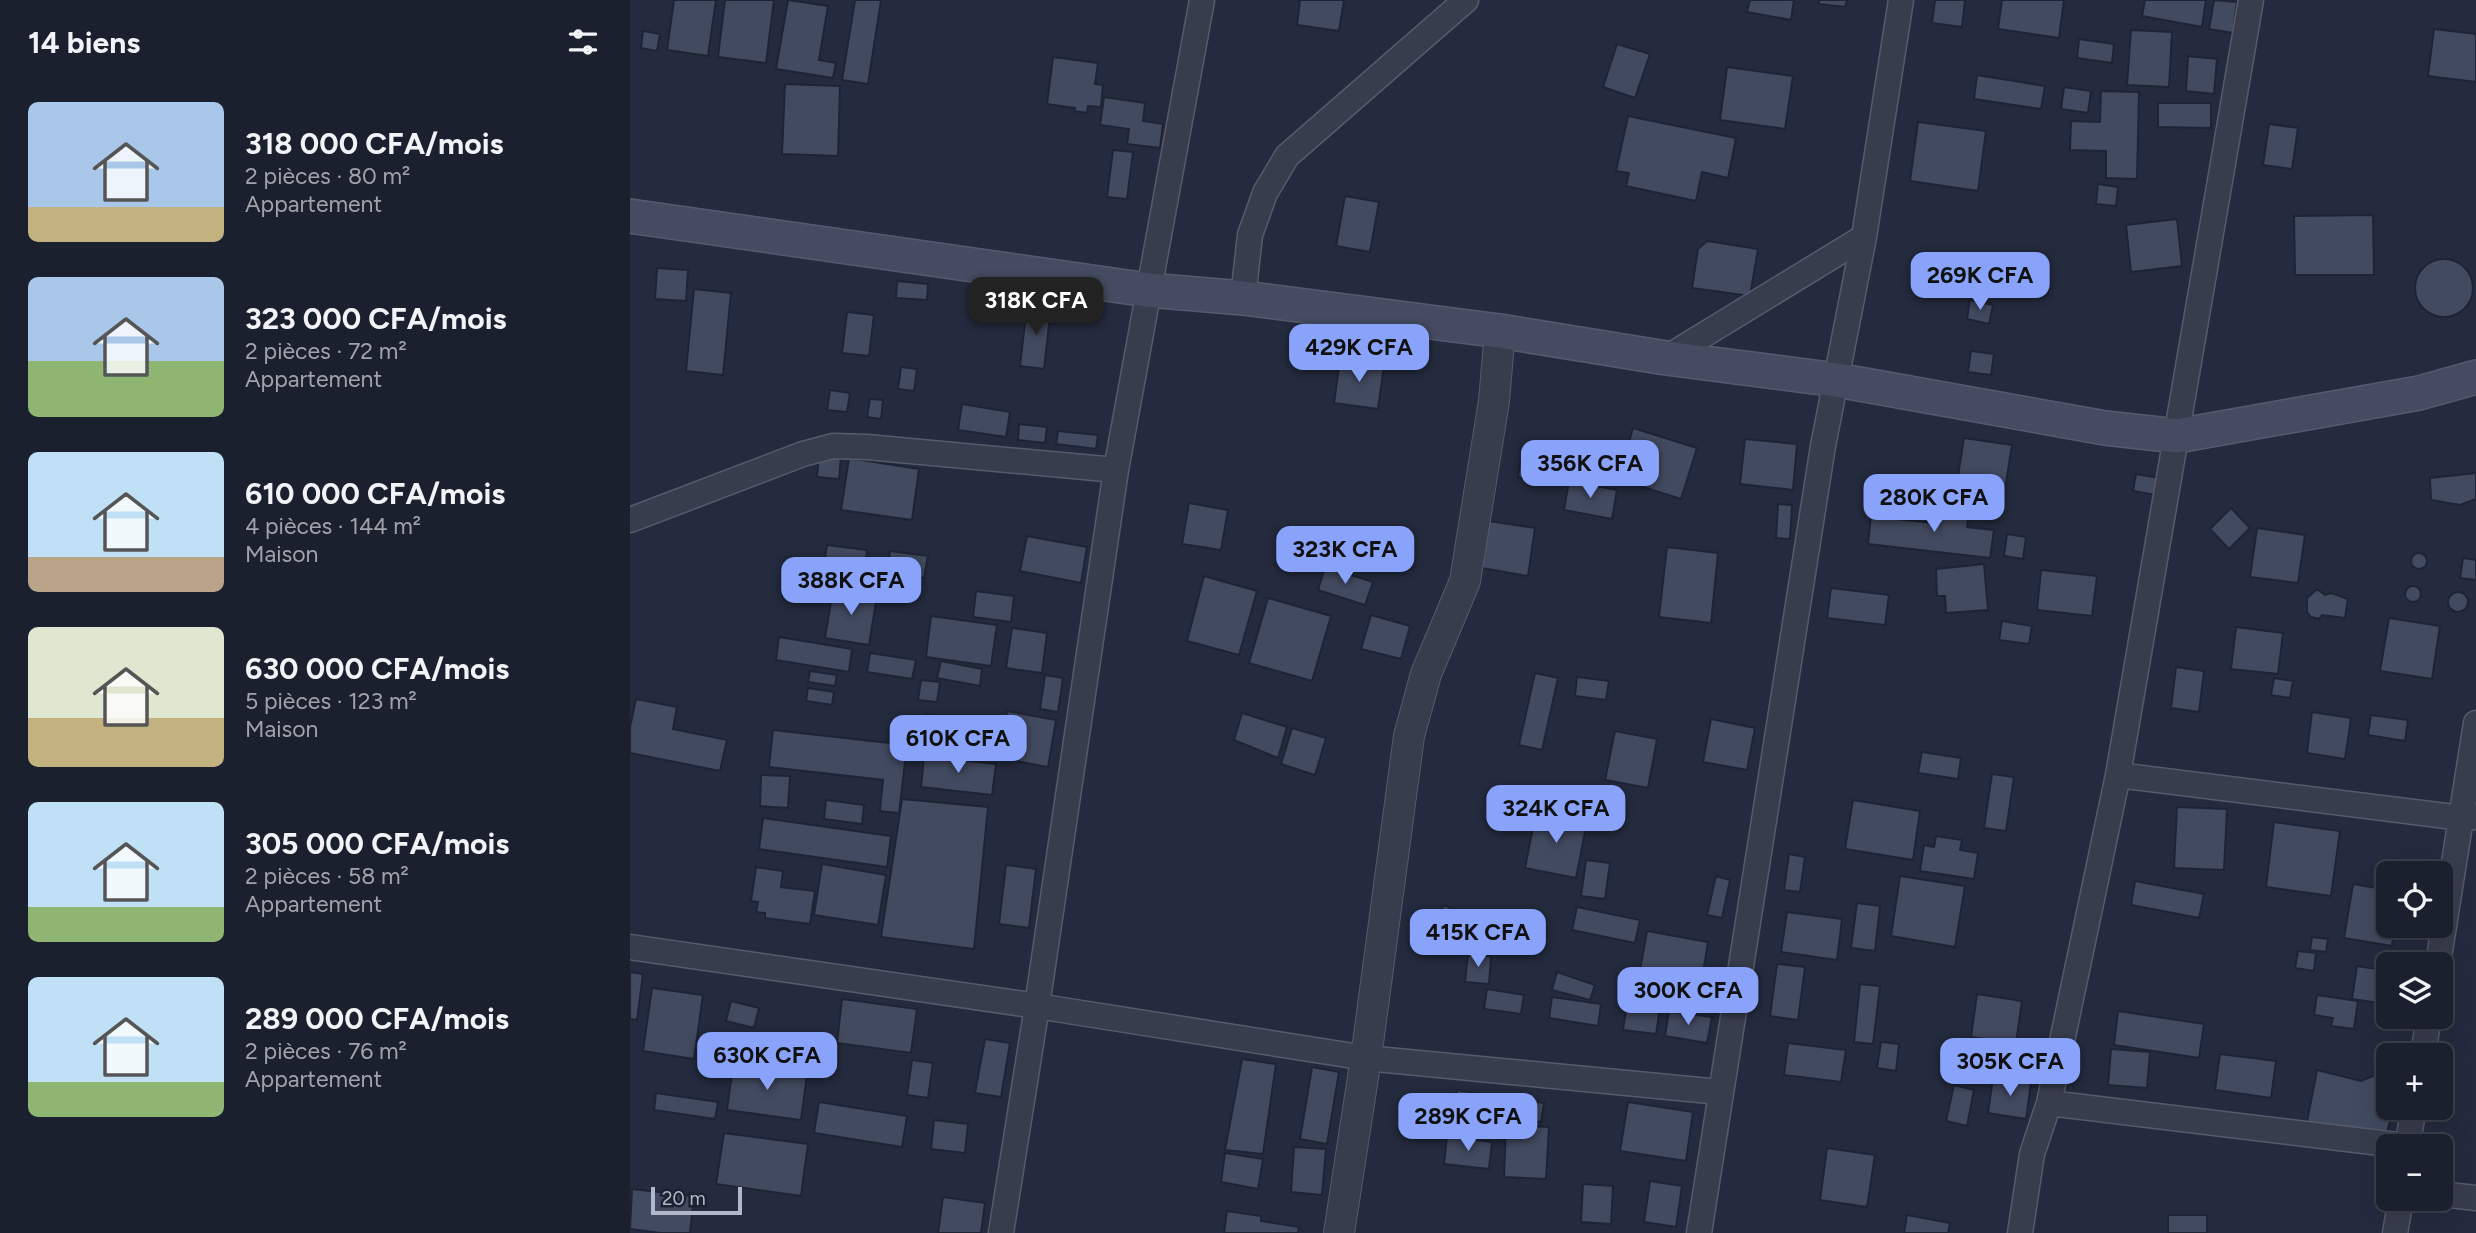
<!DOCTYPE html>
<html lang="fr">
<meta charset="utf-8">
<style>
:root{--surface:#1b202e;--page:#242836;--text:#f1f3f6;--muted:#a0a3aa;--line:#393e4a;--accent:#88a3f9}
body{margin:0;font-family:Figtree,sans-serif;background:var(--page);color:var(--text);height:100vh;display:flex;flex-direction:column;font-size:26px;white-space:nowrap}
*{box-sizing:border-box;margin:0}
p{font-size:23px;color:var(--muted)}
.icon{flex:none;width:38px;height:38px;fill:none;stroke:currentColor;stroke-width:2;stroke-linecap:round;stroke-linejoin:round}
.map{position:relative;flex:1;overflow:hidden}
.panel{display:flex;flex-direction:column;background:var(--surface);width:630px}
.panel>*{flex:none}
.controls{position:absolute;left:1746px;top:861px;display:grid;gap:14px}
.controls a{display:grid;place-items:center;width:77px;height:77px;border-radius:10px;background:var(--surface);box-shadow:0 7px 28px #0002,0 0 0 2px var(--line);font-size:35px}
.scale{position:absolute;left:21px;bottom:18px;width:91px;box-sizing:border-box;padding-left:7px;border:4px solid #b3b8c9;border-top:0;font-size:19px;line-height:24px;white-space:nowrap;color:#b3b8c9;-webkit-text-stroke:5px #1d2233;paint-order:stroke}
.price{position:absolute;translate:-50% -60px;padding:0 16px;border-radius:14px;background:var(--accent);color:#111;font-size:23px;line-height:46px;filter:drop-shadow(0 2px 4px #0008)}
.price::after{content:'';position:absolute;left:50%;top:42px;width:21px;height:16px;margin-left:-10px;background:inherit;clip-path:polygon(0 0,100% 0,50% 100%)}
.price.current{background:#222;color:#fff}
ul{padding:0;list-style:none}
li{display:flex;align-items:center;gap:21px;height:175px;padding:0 28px}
li span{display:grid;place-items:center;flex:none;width:196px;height:140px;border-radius:10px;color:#555}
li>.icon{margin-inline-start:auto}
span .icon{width:84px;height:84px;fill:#fffc;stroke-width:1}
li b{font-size:30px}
h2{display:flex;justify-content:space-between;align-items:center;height:84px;padding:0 28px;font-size:30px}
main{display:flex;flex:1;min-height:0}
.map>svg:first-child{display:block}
.building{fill:#424a60;stroke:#1f2435;stroke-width:2}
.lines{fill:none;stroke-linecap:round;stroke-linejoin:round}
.minor-casing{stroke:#565b6c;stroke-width:27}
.tertiary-casing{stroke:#565b6c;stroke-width:32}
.secondary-casing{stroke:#565b6c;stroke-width:36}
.minor{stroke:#383d4e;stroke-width:24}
.tertiary{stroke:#383d4e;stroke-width:30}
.secondary{stroke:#454c61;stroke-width:33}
</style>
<main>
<section class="panel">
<h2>14 biens<svg class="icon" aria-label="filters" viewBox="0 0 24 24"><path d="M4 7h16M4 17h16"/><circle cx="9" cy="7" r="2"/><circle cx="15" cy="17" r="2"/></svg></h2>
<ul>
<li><span style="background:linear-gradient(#a9c7e8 75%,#c2b280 0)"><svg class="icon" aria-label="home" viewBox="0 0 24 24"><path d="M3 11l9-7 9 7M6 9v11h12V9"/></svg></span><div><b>318 000 CFA/mois</b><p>2 pièces · 80 m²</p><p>Appartement</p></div></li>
<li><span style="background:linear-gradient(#a9c7e8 60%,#8fb573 0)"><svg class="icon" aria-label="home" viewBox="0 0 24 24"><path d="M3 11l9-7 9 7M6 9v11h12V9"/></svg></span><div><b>323 000 CFA/mois</b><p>2 pièces · 72 m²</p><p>Appartement</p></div></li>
<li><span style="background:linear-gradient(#bfe0f5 75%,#b9a48a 0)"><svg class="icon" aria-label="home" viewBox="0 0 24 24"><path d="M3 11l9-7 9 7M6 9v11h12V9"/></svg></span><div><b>610 000 CFA/mois</b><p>4 pièces · 144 m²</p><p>Maison</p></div></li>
<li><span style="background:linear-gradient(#dfe7d0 65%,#c2b280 0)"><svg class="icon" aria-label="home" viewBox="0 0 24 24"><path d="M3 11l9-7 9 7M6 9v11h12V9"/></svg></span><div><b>630 000 CFA/mois</b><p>5 pièces · 123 m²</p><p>Maison</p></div></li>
<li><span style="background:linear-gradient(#bfe0f5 75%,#8fb573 0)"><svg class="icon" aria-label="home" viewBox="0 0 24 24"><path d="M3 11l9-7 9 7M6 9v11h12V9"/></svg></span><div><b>305 000 CFA/mois</b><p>2 pièces · 58 m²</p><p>Appartement</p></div></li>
<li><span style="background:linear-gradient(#bfe0f5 75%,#8fb573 0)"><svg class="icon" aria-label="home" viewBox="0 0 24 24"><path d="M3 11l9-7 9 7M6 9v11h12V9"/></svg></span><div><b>289 000 CFA/mois</b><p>2 pièces · 76 m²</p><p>Appartement</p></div></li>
</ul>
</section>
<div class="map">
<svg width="1846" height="1233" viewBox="0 0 1846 1233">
<rect width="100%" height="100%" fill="#242b3e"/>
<path class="building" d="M44 0H86L78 56 37 50Z
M95 0H144L136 63 88 57Z
M158 0 198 6 189 60 206 63 203 78 146 69Z
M225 0H251L238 84 212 80Z
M670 0H714L709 31 667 25Z
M1120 0H1164L1161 20 1117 12Z
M1189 0H1217L1215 7 1189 4Z
M1305 0H1335L1332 27 1302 23Z
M1372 0H1434L1429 38 1368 29Z
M1515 0H1576L1572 27 1512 16Z
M1584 0 1607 2 1603 33 1579 29Z
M1804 29 1846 34V82L1798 76Z
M1501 30 1542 32 1539 87 1497 85Z
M13 31 30 34 27 51 11 48Z
M1449 39 1484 44 1482 63 1447 58Z
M987 44 1020 54 1005 98 973 87Z
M1558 56 1587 59 1584 94 1556 91Z
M423 57 468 63 465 84 473 85 471 107 458 106 457 113 444 111 445 108 417 104Z
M1097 67 1163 76 1155 129 1090 120Z
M1347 75 1415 86 1411 109 1344 99Z
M155 84 210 86 208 156 152 154Z
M1434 87 1461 91 1458 113 1431 109Z
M1471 91 1509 92 1507 179 1476 178V151L1440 150 1441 121 1470 122Z
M474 97 515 103 513 121 533 124 530 148 497 144 499 129 470 125Z
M1528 103H1581V128L1528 127Z
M998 116 1106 138 1098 178 1072 172 1066 201 996 186 999 173 986 171Z
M1288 122 1356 131 1348 191 1280 181Z
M1639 124 1668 128 1662 169 1633 165Z
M483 150 503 152 497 199 477 197Z
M1468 184 1488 187 1486 206 1466 204Z
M715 196 749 202 740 252 706 246Z
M1743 215 1744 275H1665L1664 216Z
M1547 219 1552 266 1501 272 1496 225Z
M1077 241 1128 249 1120 296 1062 288 1068 249Z
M1785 288a29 29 0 1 1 58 0a29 29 0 1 1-58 0Z
M27 268 58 270 56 301 25 299Z
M267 281 298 284 297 300 266 298Z
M64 289 101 293 93 375 56 371Z
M1340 300 1363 305 1359 324 1337 319Z
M397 305 421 307 414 369 390 366Z
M217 312 244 315 239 356 212 353Z
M1341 351 1364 354 1361 375 1338 372Z
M710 360 754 366 748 409 704 403Z
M271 367 287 369 284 391 268 389Z
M200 390 220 393 217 412 197 410Z
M240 399 253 400 251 419 237 417Z
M332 404 380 412 376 437 328 430Z
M389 424 417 427 415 443 388 440Z
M1003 428 1067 448 1051 499 988 479Z
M428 431 468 435 466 449 426 444Z
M1334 438 1382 445 1373 502 1325 495Z
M1115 439 1167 444 1163 490 1110 484Z
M892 450 912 454 908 481 888 477Z
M189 455 211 457 209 479 187 477Z
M219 458 289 469 282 520 211 510Z
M1846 473V499L1830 505 1801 500 1800 478Z
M1506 474 1529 478 1526 495 1503 491Z
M939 481 987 490 982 519 934 510Z
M1312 502 1340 504 1337 527 1364 530 1360 558 1238 544 1241 516 1310 524Z
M559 503 598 510 591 550 552 544Z
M1148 504 1162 505 1160 539 1146 538Z
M1601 508 1620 528 1599 549 1580 529Z
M859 521 905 528 898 576 852 568Z
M1627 528 1675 535 1668 583 1620 577Z
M1377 534 1396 537 1393 559 1374 556Z
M397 536 457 547 451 583 390 571Z
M197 545 237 550 234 576 193 571Z
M1037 547 1088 553 1081 623 1029 617Z
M260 551 298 556 294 578 257 573Z
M1781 561a8 8 0 1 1 16 0a8 8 0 1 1-16 0Z
M1833 558 1846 560V580L1830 578Z
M1354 564 1358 610 1316 613 1315 596H1307L1306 569Z
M695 567 743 582 735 605 688 590Z
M1411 570 1467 576 1462 616 1407 610Z
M574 576 627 591 609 655 557 641Z
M1775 594a8 8 0 1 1 16 0a8 8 0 1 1-16 0Z
M1201 588 1259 595 1255 625 1197 618Z
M203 589 247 596 239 645 195 638Z
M1687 589 1695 595 1701 593 1718 599 1715 618 1692 615 1689 619 1681 617 1677 612V598Z
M346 591 384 596 381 622 343 617Z
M1818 602a10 10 0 1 1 20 0a10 10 0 1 1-20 0Z
M638 598 701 616 682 681 619 663Z
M741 615 780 626 771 659 731 649Z
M301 616 367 625 361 666 296 657Z
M1759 618 1810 626 1802 679 1750 671Z
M1372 621 1402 626 1399 644 1369 640Z
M1606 627 1653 633 1648 674 1601 669Z
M382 628 417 633 412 673 376 668Z
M149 637 222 649 219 672 146 660Z
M240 653 286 660 282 679 237 672Z
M311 661 352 669 350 686 307 678Z
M1546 667 1574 671 1569 712 1541 708Z
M180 671 207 675 205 686 178 682Z
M905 673 928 678 912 750 889 745Z
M415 675 433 678 428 712 410 709Z
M947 677 979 681 976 700 945 696Z
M1644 678 1663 681 1660 698 1641 695Z
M291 680 310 682 307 702 288 700Z
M178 688 204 692 202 705 176 701Z
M6 699 47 707 43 729 97 740 90 771 0 753V727Z
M377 711 426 720 418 767 369 758Z
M1682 712 1721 718 1715 759 1677 753Z
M612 713 657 727 648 758 604 740Z
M296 714 333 720 327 750 291 744Z
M1741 715 1778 720 1775 741 1738 735Z
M1081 719 1125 728 1117 770 1073 762Z
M662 728 696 738 685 775 651 764Z
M143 730 277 745 269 813 250 811 253 780 139 767Z
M985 731 1027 739 1018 788 975 780Z
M1292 752 1331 758 1328 779 1288 773Z
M294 756 366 764 362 795 291 787Z
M1362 774 1384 777 1376 831 1354 828Z
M131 775 160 776 158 808 130 806Z
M272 799 358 807 344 949 251 937Z
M196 800 234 805 232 824 194 819Z
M1223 800 1290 811 1283 860 1215 849Z
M1547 807 1597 809 1594 870 1544 868Z
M906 812 957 822 946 878 895 868Z
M133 818 261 836 257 867 129 849Z
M1644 822 1710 831 1701 896 1636 887Z
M1306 836 1332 840 1330 850 1348 853 1344 879 1290 871 1294 845 1304 847Z
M1159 854 1175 857 1170 892 1154 890Z
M956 860 980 863 975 899 951 896Z
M192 864 256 875 248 925 184 915Z
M376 865 406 869 399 928 369 924Z
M126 867 153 871 151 887 185 891 180 924 135 918V913L126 912 128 902 121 901Z
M1086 876 1100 880 1092 918 1077 915Z
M1270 876 1335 886 1325 947 1261 936Z
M1505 881 1574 894 1569 918 1501 905Z
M1723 884 1759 890V926H1765L1762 946 1714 938Z
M1227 903 1250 906 1245 951 1221 948Z
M814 905 849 922 840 939 806 921Z
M947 907 1010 920 1005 943 942 930Z
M1157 912 1212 919 1207 960 1151 952Z
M1017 931 1078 942 1070 991 1008 981Z
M1682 937 1698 939 1696 952 1680 950Z
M1668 951 1686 953 1684 971 1665 968Z
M838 954 861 956 859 984 835 982Z
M1147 964 1175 967 1168 1020 1140 1016Z
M1727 966 1759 971 1756 1004 1722 999Z
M0 972 13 974 7 1020 0 1019Z
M927 972 965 985 960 1000 922 990Z
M1230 984 1250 986 1243 1044 1224 1042Z
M22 988 73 995 64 1059 13 1051Z
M857 989 894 995 891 1014 854 1009Z
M1347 994 1392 1001 1386 1043 1341 1037Z
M1687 995 1728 1001 1724 1029 1701 1026 1703 1018 1684 1015Z
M922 997 971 1004 968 1026 919 1018Z
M212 999 287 1009 281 1053 207 1043Z
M101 1001 129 1008 124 1028 96 1021Z
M997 1004 1030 1008 1026 1034 993 1030Z
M1039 1011 1082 1017 1077 1043 1035 1036Z
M1488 1011 1574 1024 1569 1058 1484 1045Z
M355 1039 380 1043 371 1097 345 1093Z
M1251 1042 1269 1044 1266 1071 1247 1068Z
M1158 1043 1216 1050 1211 1082 1154 1075Z
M1481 1049 1520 1052 1517 1088 1478 1085Z
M1590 1054 1646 1061 1641 1098 1585 1090Z
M612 1059 646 1064 633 1154 595 1150Z
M282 1060 303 1063 298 1098 277 1095Z
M103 1065 177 1075 171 1120 97 1110Z
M682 1067 709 1072 697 1144 670 1139Z
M1687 1070 1731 1081 1748 1074 1759 1088V1108H1763L1756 1137 1677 1122Z
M1363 1078 1401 1083 1396 1119 1358 1113Z
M1324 1085 1344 1090 1337 1126 1316 1121Z
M827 1090 857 1095 854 1115 824 1111Z
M26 1093 88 1102 85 1119 24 1110Z
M869 1097 914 1103 911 1122 866 1116Z
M189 1102 277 1116 272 1147 184 1133Z
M998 1102 1063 1112 1056 1161 990 1151Z
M304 1120 338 1124 335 1153 301 1149Z
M876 1125 919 1127 916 1179 874 1177Z
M94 1133 178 1144 171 1196 86 1184Z
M817 1136 862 1142 859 1169 814 1164Z
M664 1147 696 1149 692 1195 661 1192Z
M1197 1148 1245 1155 1237 1207 1190 1200Z
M595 1153 633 1159 628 1189 591 1182Z
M1020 1181 1052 1186 1046 1227 1014 1222Z
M953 1184 983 1186 981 1224 951 1222Z
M2 1189 64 1196 60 1233H31L0 1229Z
M313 1197 355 1203 351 1233H308Z
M597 1211 631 1216V1221L669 1227 668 1233H594Z
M1277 1215 1320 1223 1318 1233H1274Z
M1538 1215H1577V1233H1538Z"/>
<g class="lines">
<defs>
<path id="minor" d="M613 298 620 235 635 193 657 156 836 0
M1036 358 1234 237
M0 520 173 454 203 446 237 447 486 470
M1488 775 1832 818 1846 817
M0 947 407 1006 736 1058 1090 1092
M1808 964 1846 723
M1793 1055 1799 1017
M1419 1103 1775 1146
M1777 1146 1784 1108
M1811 1194 1846 1198
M371 1233 407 1006 486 470 572 0
M1069 1233 1193 446 1234 237 1271 0
M1390 1233 1402 1154 1419 1103 1488 775 1621 0
M1765 1233 1771 1199"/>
<path id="tertiary" d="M709 1233 736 1058 779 736 796 674 835 581 864 401 870 331"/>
<path id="secondary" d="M0 216 518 290 613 298 870 331 1036 358 1207 380 1475 428 1547 436 1789 393 1846 377"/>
</defs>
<use href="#minor" class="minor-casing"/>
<use href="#tertiary" class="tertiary-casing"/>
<use href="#secondary" class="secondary-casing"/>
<use href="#minor" class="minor"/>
<use href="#tertiary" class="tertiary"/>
<use href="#secondary" class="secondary"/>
</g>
</svg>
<div class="controls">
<a><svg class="icon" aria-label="locate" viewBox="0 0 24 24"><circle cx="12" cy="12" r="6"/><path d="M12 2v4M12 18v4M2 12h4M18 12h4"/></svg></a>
<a><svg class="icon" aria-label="layers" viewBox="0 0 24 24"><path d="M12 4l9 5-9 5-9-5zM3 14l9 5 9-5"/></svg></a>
<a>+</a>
<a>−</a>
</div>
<div class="scale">20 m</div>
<b class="price" style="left:1350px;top:312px">269K CFA</b>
<b class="price current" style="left:406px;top:337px">318K CFA</b>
<b class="price" style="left:729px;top:384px">429K CFA</b>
<b class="price" style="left:960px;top:500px">356K CFA</b>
<b class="price" style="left:1304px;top:534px">280K CFA</b>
<b class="price" style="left:715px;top:586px">323K CFA</b>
<b class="price" style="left:221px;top:617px">388K CFA</b>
<b class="price" style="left:328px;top:775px">610K CFA</b>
<b class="price" style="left:926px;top:845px">324K CFA</b>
<b class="price" style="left:848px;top:969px">415K CFA</b>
<b class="price" style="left:1058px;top:1027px">300K CFA</b>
<b class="price" style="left:137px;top:1092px">630K CFA</b>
<b class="price" style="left:1380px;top:1098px">305K CFA</b>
<b class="price" style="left:838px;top:1153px">289K CFA</b>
</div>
</main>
